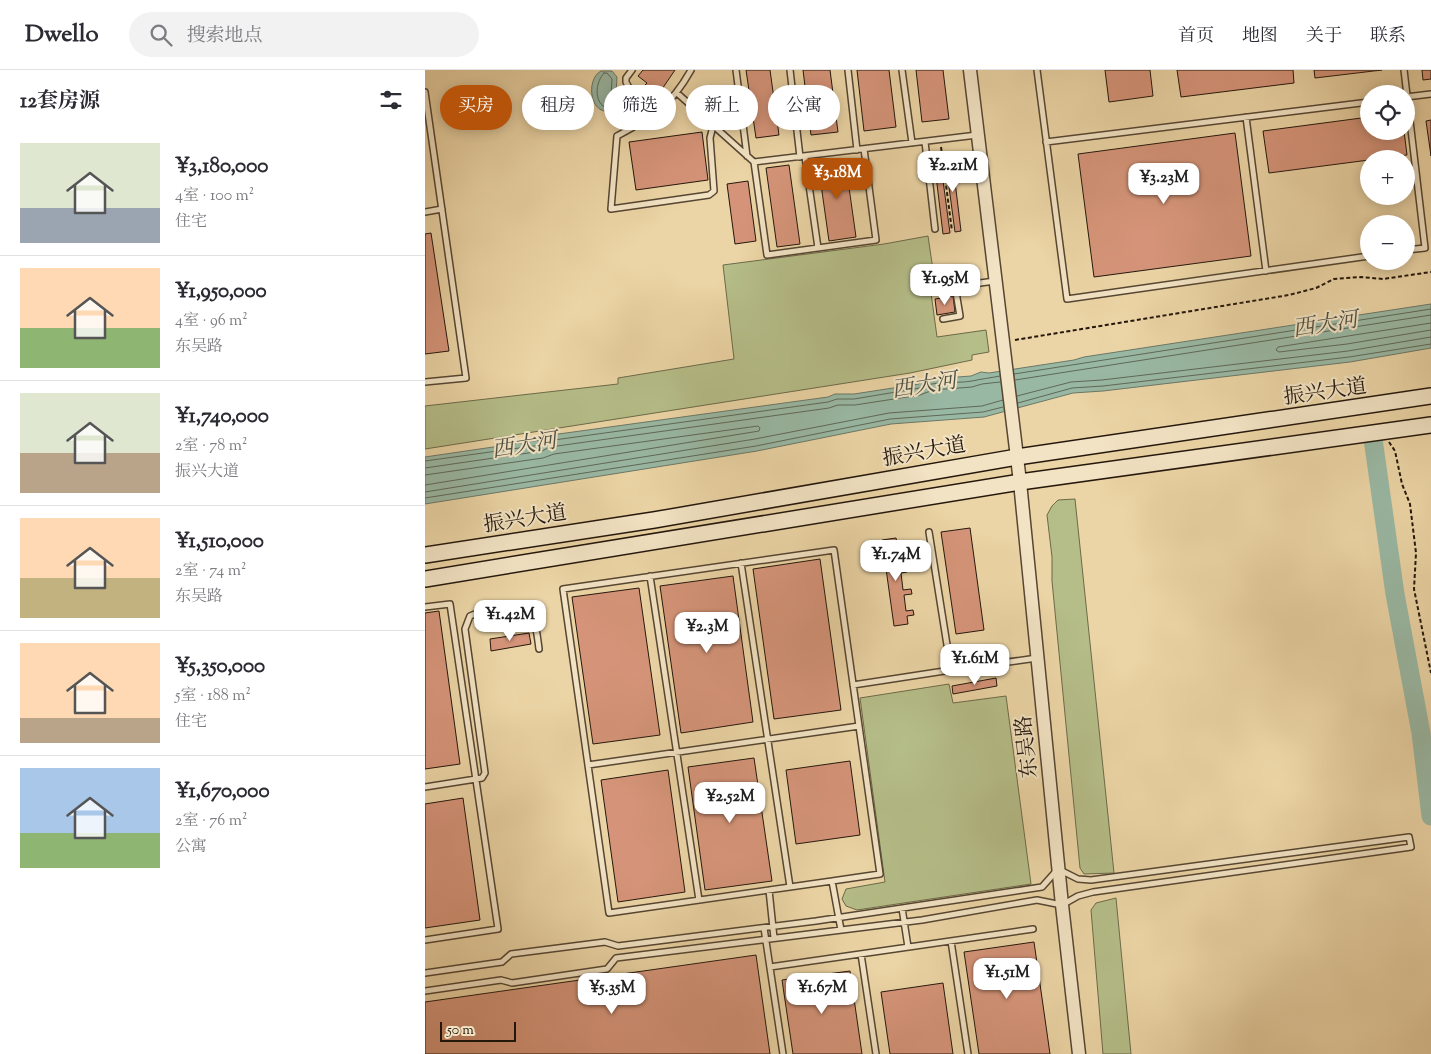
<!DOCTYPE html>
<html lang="zh">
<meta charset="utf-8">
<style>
:root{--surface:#fff;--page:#f2f2f3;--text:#2b2b33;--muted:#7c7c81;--line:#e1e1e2;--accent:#b45309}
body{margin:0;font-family:"Sorts Mill Goudy","Noto Serif SC",serif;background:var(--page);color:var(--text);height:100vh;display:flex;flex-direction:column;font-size:19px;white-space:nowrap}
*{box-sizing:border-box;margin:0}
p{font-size:16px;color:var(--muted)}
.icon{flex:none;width:28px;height:28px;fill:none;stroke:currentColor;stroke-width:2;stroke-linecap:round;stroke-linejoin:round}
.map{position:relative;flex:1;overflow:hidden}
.drawer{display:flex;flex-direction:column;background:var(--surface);width:425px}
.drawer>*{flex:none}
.banner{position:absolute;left:15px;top:15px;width:475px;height:45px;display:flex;gap:10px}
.fabs{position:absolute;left:935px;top:15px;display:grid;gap:10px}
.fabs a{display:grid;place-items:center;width:55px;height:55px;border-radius:50%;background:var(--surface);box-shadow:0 2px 12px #0003;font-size:25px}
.scale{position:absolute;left:15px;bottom:12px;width:76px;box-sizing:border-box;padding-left:5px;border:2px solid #24170c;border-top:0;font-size:14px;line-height:18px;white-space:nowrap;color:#24170c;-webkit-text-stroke:4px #f2e3c4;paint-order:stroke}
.price{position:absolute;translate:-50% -42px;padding:0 11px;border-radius:10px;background:#fff;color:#222;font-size:16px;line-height:32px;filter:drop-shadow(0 1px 2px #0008)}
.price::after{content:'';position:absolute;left:50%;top:30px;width:15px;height:11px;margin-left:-8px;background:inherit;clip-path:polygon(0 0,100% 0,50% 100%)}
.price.selected{background:var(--accent);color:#fff}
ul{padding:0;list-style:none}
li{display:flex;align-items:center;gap:15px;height:125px;padding:0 20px}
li+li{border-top:1px solid var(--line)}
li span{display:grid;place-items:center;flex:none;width:140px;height:100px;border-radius:0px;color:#555}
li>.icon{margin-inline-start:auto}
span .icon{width:60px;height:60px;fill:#fffc;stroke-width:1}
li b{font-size:21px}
h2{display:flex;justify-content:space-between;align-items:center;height:60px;padding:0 20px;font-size:21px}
.chip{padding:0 18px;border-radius:22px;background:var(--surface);box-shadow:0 2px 12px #0003;font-size:18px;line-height:45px}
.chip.selected{background:var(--accent);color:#fff}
header{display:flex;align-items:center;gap:30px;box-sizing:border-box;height:70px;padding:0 25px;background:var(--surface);border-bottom:1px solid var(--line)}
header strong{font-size:24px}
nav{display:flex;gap:28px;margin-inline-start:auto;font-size:18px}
.search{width:350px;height:45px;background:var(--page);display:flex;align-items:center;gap:12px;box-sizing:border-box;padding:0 18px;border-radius:28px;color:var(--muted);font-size:19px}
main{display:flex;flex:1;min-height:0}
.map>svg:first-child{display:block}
.green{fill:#b5bd88;stroke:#6c6a4a}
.water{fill:#99b8a4;stroke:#6a7867}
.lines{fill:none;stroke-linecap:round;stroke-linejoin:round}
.shore{stroke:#5e6858;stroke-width:1}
.river{stroke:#99b8a4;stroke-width:19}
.building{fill:#d59479;stroke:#24170c}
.service-casing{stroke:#564632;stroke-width:8}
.tertiary-casing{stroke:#564632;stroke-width:15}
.secondary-casing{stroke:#24170c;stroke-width:18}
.path{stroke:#24170c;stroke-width:2;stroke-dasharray:4 2.5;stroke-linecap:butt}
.service{stroke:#f2e3c4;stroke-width:5}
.tertiary{stroke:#f2e3c4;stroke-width:12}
.secondary{stroke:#f2e3c4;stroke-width:15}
.labels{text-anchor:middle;stroke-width:4;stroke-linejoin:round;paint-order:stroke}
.street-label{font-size:21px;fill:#24170c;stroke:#f2e3c4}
.water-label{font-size:22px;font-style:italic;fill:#4d4f41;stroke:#f2e3c4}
</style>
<header>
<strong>Dwello</strong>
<div class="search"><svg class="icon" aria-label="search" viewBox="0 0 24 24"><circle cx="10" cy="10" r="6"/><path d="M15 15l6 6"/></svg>搜索地点</div>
<nav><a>首页</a><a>地图</a><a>关于</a><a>联系</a></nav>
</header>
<main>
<section class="drawer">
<h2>12套房源<svg class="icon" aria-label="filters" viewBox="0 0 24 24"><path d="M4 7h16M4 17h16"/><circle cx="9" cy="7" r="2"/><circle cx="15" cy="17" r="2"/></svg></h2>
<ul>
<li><span style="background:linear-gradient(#dfe7d0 65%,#9aa5b1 0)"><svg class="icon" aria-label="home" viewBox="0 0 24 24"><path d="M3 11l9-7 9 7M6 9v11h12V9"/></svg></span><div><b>¥3,180,000</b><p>4室 · 100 m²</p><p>住宅</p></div></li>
<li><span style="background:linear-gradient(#ffd9b3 60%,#8fb573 0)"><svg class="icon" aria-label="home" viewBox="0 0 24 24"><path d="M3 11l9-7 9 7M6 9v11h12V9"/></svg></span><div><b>¥1,950,000</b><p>4室 · 96 m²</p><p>东吴路</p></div></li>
<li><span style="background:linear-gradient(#dfe7d0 60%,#b9a48a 0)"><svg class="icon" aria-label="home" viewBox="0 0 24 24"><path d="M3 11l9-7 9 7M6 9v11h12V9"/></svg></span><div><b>¥1,740,000</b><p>2室 · 78 m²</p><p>振兴大道</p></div></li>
<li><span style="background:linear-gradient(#ffd9b3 60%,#c2b280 0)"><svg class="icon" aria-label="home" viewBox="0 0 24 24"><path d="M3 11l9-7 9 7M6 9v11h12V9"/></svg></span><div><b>¥1,510,000</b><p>2室 · 74 m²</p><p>东吴路</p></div></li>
<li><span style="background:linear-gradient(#ffd9b3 75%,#b9a48a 0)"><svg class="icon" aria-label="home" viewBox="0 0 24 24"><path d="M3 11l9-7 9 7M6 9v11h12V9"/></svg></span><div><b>¥5,350,000</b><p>5室 · 188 m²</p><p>住宅</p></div></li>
<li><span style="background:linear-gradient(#a9c7e8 65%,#8fb573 0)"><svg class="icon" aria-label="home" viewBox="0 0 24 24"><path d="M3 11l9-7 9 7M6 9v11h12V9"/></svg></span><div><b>¥1,670,000</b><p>2室 · 76 m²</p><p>公寓</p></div></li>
</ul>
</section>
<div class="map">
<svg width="1006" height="984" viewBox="0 0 1006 984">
<rect width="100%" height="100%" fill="#ebd4a5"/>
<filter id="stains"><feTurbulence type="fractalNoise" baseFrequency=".004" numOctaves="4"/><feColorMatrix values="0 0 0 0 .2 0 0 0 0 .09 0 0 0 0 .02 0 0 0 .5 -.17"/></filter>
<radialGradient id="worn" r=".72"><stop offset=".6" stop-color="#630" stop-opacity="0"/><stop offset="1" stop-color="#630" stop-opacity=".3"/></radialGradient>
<path class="green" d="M503 166 508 200 503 201 512 267 561 260 564 282 547 285V290L485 303 0 379V336L193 314V308L309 289 298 195 459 174Z
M650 429 689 803 659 804 655 798 627 511V487L622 445 627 436 633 430Z
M524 614 528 633 581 626 606 814 432 840 421 836 417 829 421 819 460 812 435 628Z
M691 828 706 984H678L666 840 671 833Z"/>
<path class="water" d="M176 1H187L192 7 191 24 194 34 191 40C164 50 160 9 176 1Z
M1006 234V278L925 292 678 321 648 323 559 347 466 354 332 381 0 434V387L116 370 119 366 403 327 410 324H429L494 314 498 310 507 309 546 306 556 302 564 303 649 290 659 287Z"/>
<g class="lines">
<path class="shore" d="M179 3H182L187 9 186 24 189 33 187 37 178 36C169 28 171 12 179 3Z
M1006 253 853 277 851 280 854 282 922 274 1006 260
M589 304 1006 239
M590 310 1006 245
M592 326 646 312 677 310 923 281 1006 267
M593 333 647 318 678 316 924 287 1006 274
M0 391 116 375 122 371 403 332 412 329H429L495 318C510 310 530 314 547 311 556 309 565 308 575 306
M0 398 117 381 125 377 404 338 413 335H430L495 325 508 320 547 317 557 314 575 312
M0 405 118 388 129 384 333 356 335 358 334 361 328 362 0 415
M0 422 330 369 464 343 557 336 578 330
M0 428 331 376 465 349 558 342 578 337"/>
<path class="river" d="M948 369 970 524 996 663 1006 746"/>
</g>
<path class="building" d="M218 0H250L235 22 224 29 217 18 222 13 213 6Z
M321 0H345L354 65 331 68Z
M378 0H405L413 62 386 65Z
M432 0H464L471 57 439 61Z
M491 0H518L524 49 497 52Z
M680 0H725L728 26 684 32Z
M752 0H868L869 13 756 27Z
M889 0H957L890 8Z
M997 0H1006V9L998 10Z
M944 47V61H979L982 85 944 89V90L844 103 838 61Z
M1006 50V86L1001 51Z
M277 62 283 110 211 120 204 72Z
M810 63 826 186 669 207 653 84Z
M520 87H527L536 161 530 162Z
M515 88 525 163 518 164 509 89Z
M420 89 431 167 404 171 393 93Z
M364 95 375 174 352 177 341 98Z
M323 111 331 171 310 174 302 114Z
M6 163 24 281 0 284V164Z
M532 200 533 213 509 215 507 202Z
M528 226 530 242 512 245 510 229Z
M545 458 559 560 531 564 516 462Z
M471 468 473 477 479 476 480 480 473 481 475 498 482 497V502L476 503 478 520 486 519 487 524 479 525 481 541 488 540 489 545 482 546 483 554 469 556 457 470Z
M395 489 416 640 349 649 328 499Z
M308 506 328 652 256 663 235 516Z
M214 518 235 665 168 674 147 527Z
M14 541 35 694 0 699V543Z
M104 563 106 574 66 581 65 569Z
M575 579 577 588 538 593 537 585Z
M571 608 572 616 528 624 527 616Z
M329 688 347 811 280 820 263 697Z
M425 691 435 765 371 774 361 700Z
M243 700 260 822 193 832 176 710Z
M38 728 55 850 0 858V734Z
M609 872 625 984H554L539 882Z
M331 885 345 984H0V932Z
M425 901 437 984H368L357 910Z
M518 913 528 984H465L456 922Z"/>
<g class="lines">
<defs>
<path id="service" d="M207 0 201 8V12L221 50
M266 0C246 36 228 47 192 66L186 139 284 125 289 121 285 68 288 56
M311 0 322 86
M365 0 375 87
M423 0 432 80
M477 0 487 73
M612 0 642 229 944 186
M979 0 1000 178 981 180
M0 22 41 308 0 312
M252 23 329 92 552 65
M981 27 1006 24
M821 47 841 201
M500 72 510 159
M621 72 944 32
M380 87 393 178
M329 92 342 185 451 170 439 79
M0 142 17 139
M510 219 570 211
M518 249 535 246 530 216
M316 493 365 817
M225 506 274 830
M0 537 25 534 73 859 0 870
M526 600 612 588
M428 615 526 600 504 462
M163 695 434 656
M0 717 51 709 57 708 60 703 40 559 45 546C55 541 66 540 76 538 81 538 87 536 92 536 111 537 112 565 114 579
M407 811 184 843 138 519 409 480 455 804 407 811 416 860
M344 820 349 868
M477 838 483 877
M339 858 358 984
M526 871 543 984
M436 884 451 984
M345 897 608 859
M0 903 77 892 86 884 180 872 193 876 391 851 617 817 633 799 653 809 666 810 984 767 986 777 668 822 653 826 637 835 612 830 497 850 191 888 182 899 87 913 76 910 0 921"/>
<path id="tertiary" d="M545 0 595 412 637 835 654 984"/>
<path id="secondary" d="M0 485 229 450 592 387 1006 326
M0 509 595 412 1006 355"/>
</defs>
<use href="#service" class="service-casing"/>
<use href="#tertiary" class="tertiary-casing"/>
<use href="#secondary" class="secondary-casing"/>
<path class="path" d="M516 77 527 161
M590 270 864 225 891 218 909 209 936 207 958 209 1006 202
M964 372 970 381 977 414 985 434 991 483 989 519 1006 603"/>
<use href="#service" class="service"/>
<use href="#tertiary" class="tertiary"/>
<use href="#secondary" class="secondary"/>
</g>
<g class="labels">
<g class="street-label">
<text transform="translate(900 321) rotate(-8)" y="7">振兴大道</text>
<text transform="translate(499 381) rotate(-10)" y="7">振兴大道</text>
<text transform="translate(100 448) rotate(-9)" y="7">振兴大道</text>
<text transform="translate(601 677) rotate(-96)" y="7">东吴路</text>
</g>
<g class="water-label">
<text transform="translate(900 253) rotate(-9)" y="8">西大河</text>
<text transform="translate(499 314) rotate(-9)" y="8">西大河</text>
<text transform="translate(99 374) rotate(-9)" y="8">西大河</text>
</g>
</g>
<rect width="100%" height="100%" filter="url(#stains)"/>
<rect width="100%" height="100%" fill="url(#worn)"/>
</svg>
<div class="fabs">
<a><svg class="icon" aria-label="locate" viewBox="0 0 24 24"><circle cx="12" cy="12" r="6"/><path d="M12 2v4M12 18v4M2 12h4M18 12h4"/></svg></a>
<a>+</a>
<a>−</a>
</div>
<div class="scale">50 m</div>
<b class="price" style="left:528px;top:123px">¥2.21M</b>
<b class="price selected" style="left:412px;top:130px">¥3.18M</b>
<b class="price" style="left:739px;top:135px">¥3.23M</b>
<b class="price" style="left:520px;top:236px">¥1.95M</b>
<b class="price" style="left:471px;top:512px">¥1.74M</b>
<b class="price" style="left:85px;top:572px">¥1.42M</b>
<b class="price" style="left:282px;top:584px">¥2.3M</b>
<b class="price" style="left:550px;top:616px">¥1.61M</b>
<b class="price" style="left:305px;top:754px">¥2.52M</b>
<b class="price" style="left:582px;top:930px">¥1.51M</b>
<b class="price" style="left:187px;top:945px">¥5.35M</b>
<b class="price" style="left:397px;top:945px">¥1.67M</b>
<div class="banner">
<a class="chip selected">买房</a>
<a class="chip">租房</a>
<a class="chip">筛选</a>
<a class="chip">新上</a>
<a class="chip">公寓</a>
</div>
</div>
</main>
